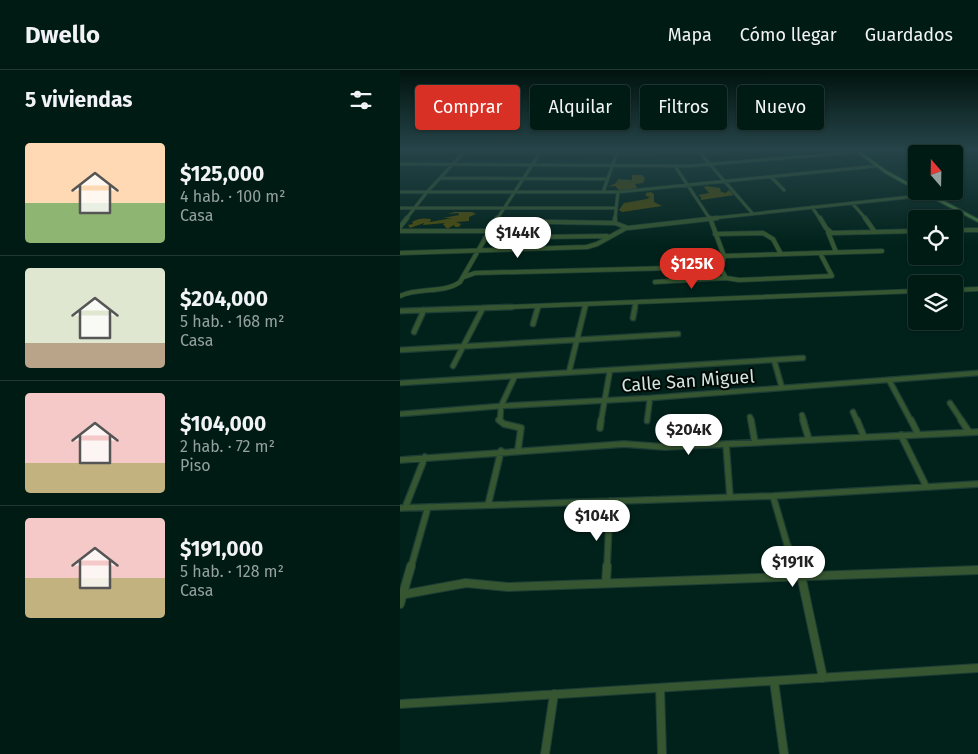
<!DOCTYPE html>
<html lang="es">
<meta charset="utf-8">
<style>
:root{--surface:#001a14;--page:#0a231d;--text:#f1f3f6;--muted:#95a1a0;--line:#223834;--accent:#d93025}
body{margin:0;font-family:"Fira Sans",sans-serif;background:var(--page);color:var(--text);height:100vh;display:flex;flex-direction:column;font-size:19px;white-space:nowrap}
*{box-sizing:border-box;margin:0}
p{font-size:16px;color:var(--muted)}
.icon{flex:none;width:28px;height:28px;fill:none;stroke:currentColor;stroke-width:2;stroke-linecap:round;stroke-linejoin:round}
.map{position:relative;flex:1;overflow:hidden}
.panel{display:flex;flex-direction:column;background:var(--surface);width:400px}
.panel>*{flex:none}
.guide{position:absolute;left:15px;top:15px;width:475px;height:45px;display:flex;gap:10px}
.needle{width:32px;rotate:340deg}
.tools{position:absolute;left:508px;top:75px;display:grid;gap:10px}
.tools a{display:grid;place-items:center;width:55px;height:55px;border-radius:5px;background:var(--surface);box-shadow:0 1px 4px #0004,0 0 0 1px var(--line);font-size:25px}
.price{position:absolute;translate:-50% -42px;padding:0 11px;border-radius:18px;background:#fff;color:#222;font-size:16px;line-height:32px;filter:drop-shadow(0 1px 2px #0008)}
.price::after{content:'';position:absolute;left:50%;top:30px;width:15px;height:11px;margin-left:-8px;background:inherit;clip-path:polygon(0 0,100% 0,50% 100%)}
.price.on{background:var(--accent);color:#fff}
ul{padding:0;list-style:none}
li{display:flex;align-items:center;gap:15px;height:125px;padding:0 25px}
li+li{border-top:1px solid var(--line)}
li span{display:grid;place-items:center;flex:none;width:140px;height:100px;border-radius:5px;color:#555}
li>.icon{margin-inline-start:auto}
span .icon{width:60px;height:60px;fill:#fffc;stroke-width:1}
li b{font-size:21px}
h2{display:flex;justify-content:space-between;align-items:center;height:60px;padding:0 25px;font-size:21px}
.chip{padding:0 18px;border-radius:5px;background:var(--surface);box-shadow:0 1px 4px #0004,0 0 0 1px var(--line);font-size:18px;line-height:45px}
.chip.on{background:var(--accent);color:#fff}
header{display:flex;align-items:center;gap:30px;box-sizing:border-box;height:70px;padding:0 25px;background:var(--surface);border-bottom:1px solid var(--line)}
header strong{font-size:24px}
nav{display:flex;gap:28px;margin-inline-start:auto;font-size:18px}
main{display:flex;flex:1;min-height:0}
.map>svg:first-child{display:block}
.forest{fill:#4d4c0c}
.lines{fill:none;stroke-linecap:round;stroke-linejoin:round}
.minor-far4-casing{stroke:#1e3d36;stroke-width:4}
.minor-far3-casing{stroke:#1e3d36;stroke-width:5.5}
.minor-far2-casing{stroke:#1e3d36;stroke-width:7}
.minor-far1-casing{stroke:#1e3d36;stroke-width:8}
.minor-casing{stroke:#1e3d36;stroke-width:10}
.secondary-casing{stroke:#1e3d36;stroke-width:2}
.minor-far4{stroke:#355630;stroke-width:2.5}
.minor-far3{stroke:#355630;stroke-width:4}
.minor-far2{stroke:#355630;stroke-width:4.5}
.minor-far1{stroke:#355630;stroke-width:5.5}
.minor{stroke:#355630;stroke-width:8}
.secondary{fill:#417738;fill-rule:evenodd}
.labels{text-anchor:middle;stroke-width:4;stroke-linejoin:round;paint-order:stroke}
.street-label{font-size:18px;fill:#d3e5df;stroke:#010906}
</style>
<header>
<strong>Dwello</strong>
<nav><a>Mapa</a><a>Cómo llegar</a><a>Guardados</a></nav>
</header>
<main>
<section class="panel">
<h2>5 viviendas<svg class="icon" aria-label="filters" viewBox="0 0 24 24"><path d="M4 7h16M4 17h16"/><circle cx="9" cy="7" r="2"/><circle cx="15" cy="17" r="2"/></svg></h2>
<ul>
<li><span style="background:linear-gradient(#ffd9b3 60%,#8fb573 0)"><svg class="icon" aria-label="home" viewBox="0 0 24 24"><path d="M3 11l9-7 9 7M6 9v11h12V9"/></svg></span><div><b>$125,000</b><p>4 hab. · 100 m²</p><p>Casa</p></div></li>
<li><span style="background:linear-gradient(#dfe7d0 75%,#b9a48a 0)"><svg class="icon" aria-label="home" viewBox="0 0 24 24"><path d="M3 11l9-7 9 7M6 9v11h12V9"/></svg></span><div><b>$204,000</b><p>5 hab. · 168 m²</p><p>Casa</p></div></li>
<li><span style="background:linear-gradient(#f6c9c9 70%,#c2b280 0)"><svg class="icon" aria-label="home" viewBox="0 0 24 24"><path d="M3 11l9-7 9 7M6 9v11h12V9"/></svg></span><div><b>$104,000</b><p>2 hab. · 72 m²</p><p>Piso</p></div></li>
<li><span style="background:linear-gradient(#f6c9c9 60%,#c2b280 0)"><svg class="icon" aria-label="home" viewBox="0 0 24 24"><path d="M3 11l9-7 9 7M6 9v11h12V9"/></svg></span><div><b>$191,000</b><p>5 hab. · 128 m²</p><p>Casa</p></div></li>
</ul>
</section>
<div class="map">
<svg width="578" height="684" viewBox="0 0 578 684">
<rect width="100%" height="100%" fill="#00221a"/>
<path class="forest" d="M232 105H242L245 108 243 113 235 114 237 118 220 121 215 116 208 117 216 113 218 109 232 110Z
M306 116 320 118 321 122 326 123 329 120 334 125 301 130V127L298 125 309 123 304 117Z
M251 122 254 124V132L262 136 222 142 219 140 224 133 247 129 250 127 246 126V123Z
M54 142H72L76 144 69 147V151L56 152 61 154 59 157H55L54 155 47 159 43 154 45 153 23 155 24 153 10 158 8 155 13 154 12 152C18 148 24 148 31 149L30 152 52 148H43L59 145 58 143 48 144Z"/>
<g class="lines">
<defs>
<path id="minor-far4" d="M0 81 291 83 344 80
M300 83 353 144
M0 94 288 96 458 82
M275 96 310 149
M371 107 384 120
M40 108 208 109
M0 122H218L215 149
M203 122 218 80
M218 122 477 96
M452 133 466 149
M412 137 420 149
M0 138H215
M6 149 27 122 66 80
M97 149 142 80
M305 149 528 125"/>
<path id="minor-far3" d="M215 148V153L228 158 317 148
M310 148 324 186 321 199 326 208 339 210 432 206 420 183
M420 148 426 158 432 163 516 161
M465 148 475 162
M96 151 215 153
M0 157 7 148
M554 160H578
M0 161H90
M428 162 436 182
M315 164 363 163 373 169 381 184
M85 168 207 166
M0 183 187 177 197 174 226 158
M324 186 482 181
M64 207 75 203 312 197 321 195
M255 212 326 208
M554 220 578 219
M0 226C19 217 43 224 60 212L97 148
M80 238 516 221
M137 238 138 236
M185 238 186 234
M235 238 236 232"/>
<path id="minor-far2" d="M0 241 112 237
M233 248 235 237
M133 254 138 237
M14 262 24 240
M0 280 278 264
M374 290 382 318
M53 296 83 238
M169 302 185 237
M489 310 511 351
M0 313 403 288
M550 333 562 351
M453 342 457 351
M0 344 101 336 250 328 578 303
M402 345 404 351
M350 347 351 351
M100 351 101 336 115 306
M201 351 210 300
M247 351 250 328"/>
<path id="minor-far1" d="M99 350 104 354 121 358 118 380
M351 350 355 373
M403 350 409 370
M457 350 464 367
M511 350 518 364
M561 350 569 362
M200 358 201 350
M501 365 526 416
M326 374 330 427
M0 390 224 374 265 377 578 362
M373 426 387 474 398 497
M88 435 101 381
M0 438 373 426 578 414
M5 438 25 387
M11 497 28 437
M207 497 210 431"/>
<path id="minor" d="M397 496 401 505 423 608
M206 513 207 496
M0 525 66 513 108 517 578 500
M0 534 11 496
M374 611 384 684
M260 618 262 684
M0 634 578 598
M145 684 154 624"/>
<path id="secondary" d="M454 80H458L487 101 516 117V120L485 103Z
M519 121H525L578 149V152Z"/>
</defs>
<use href="#minor-far4" class="minor-far4-casing"/>
<use href="#minor-far3" class="minor-far3-casing"/>
<use href="#minor-far2" class="minor-far2-casing"/>
<use href="#minor-far1" class="minor-far1-casing"/>
<use href="#minor" class="minor-casing"/>
<use href="#secondary" class="secondary-casing"/>
<use href="#minor-far4" class="minor-far4"/>
<use href="#minor-far3" class="minor-far3"/>
<use href="#minor-far2" class="minor-far2"/>
<use href="#minor-far1" class="minor-far1"/>
<use href="#minor" class="minor"/>
<use href="#secondary" class="secondary"/>
</g>
<linearGradient id="sky" x2="0" y2="1"><stop stop-color="#00130e"/><stop offset="0.45" stop-color="#264449"/><stop offset="1" stop-color="#264449" stop-opacity="0"/></linearGradient>
<rect width="578" height="176" fill="url(#sky)"/>
<g class="labels">
<g class="street-label">
<text transform="translate(288 311) rotate(-4)" y="6">Calle San Miguel</text>
</g>
</g>
</svg>
<div class="tools">
<a><svg class="needle" viewBox="-14 -14 28 28"><path d="M0-13l5 13h-10z" fill="#e53935"/><path d="M0 13l5-13h-10z" fill="#95a1a0"/></svg></a>
<a><svg class="icon" aria-label="locate" viewBox="0 0 24 24"><circle cx="12" cy="12" r="6"/><path d="M12 2v4M12 18v4M2 12h4M18 12h4"/></svg></a>
<a><svg class="icon" aria-label="layers" viewBox="0 0 24 24"><path d="M12 4l9 5-9 5-9-5zM3 14l9 5 9-5"/></svg></a>
</div>
<b class="price" style="left:118px;top:189px">$144K</b>
<b class="price on" style="left:292px;top:220px">$125K</b>
<b class="price" style="left:289px;top:386px">$204K</b>
<b class="price" style="left:197px;top:472px">$104K</b>
<b class="price" style="left:393px;top:518px">$191K</b>
<div class="guide">
<a class="chip on">Comprar</a>
<a class="chip">Alquilar</a>
<a class="chip">Filtros</a>
<a class="chip">Nuevo</a>
</div>
</div>
</main>
